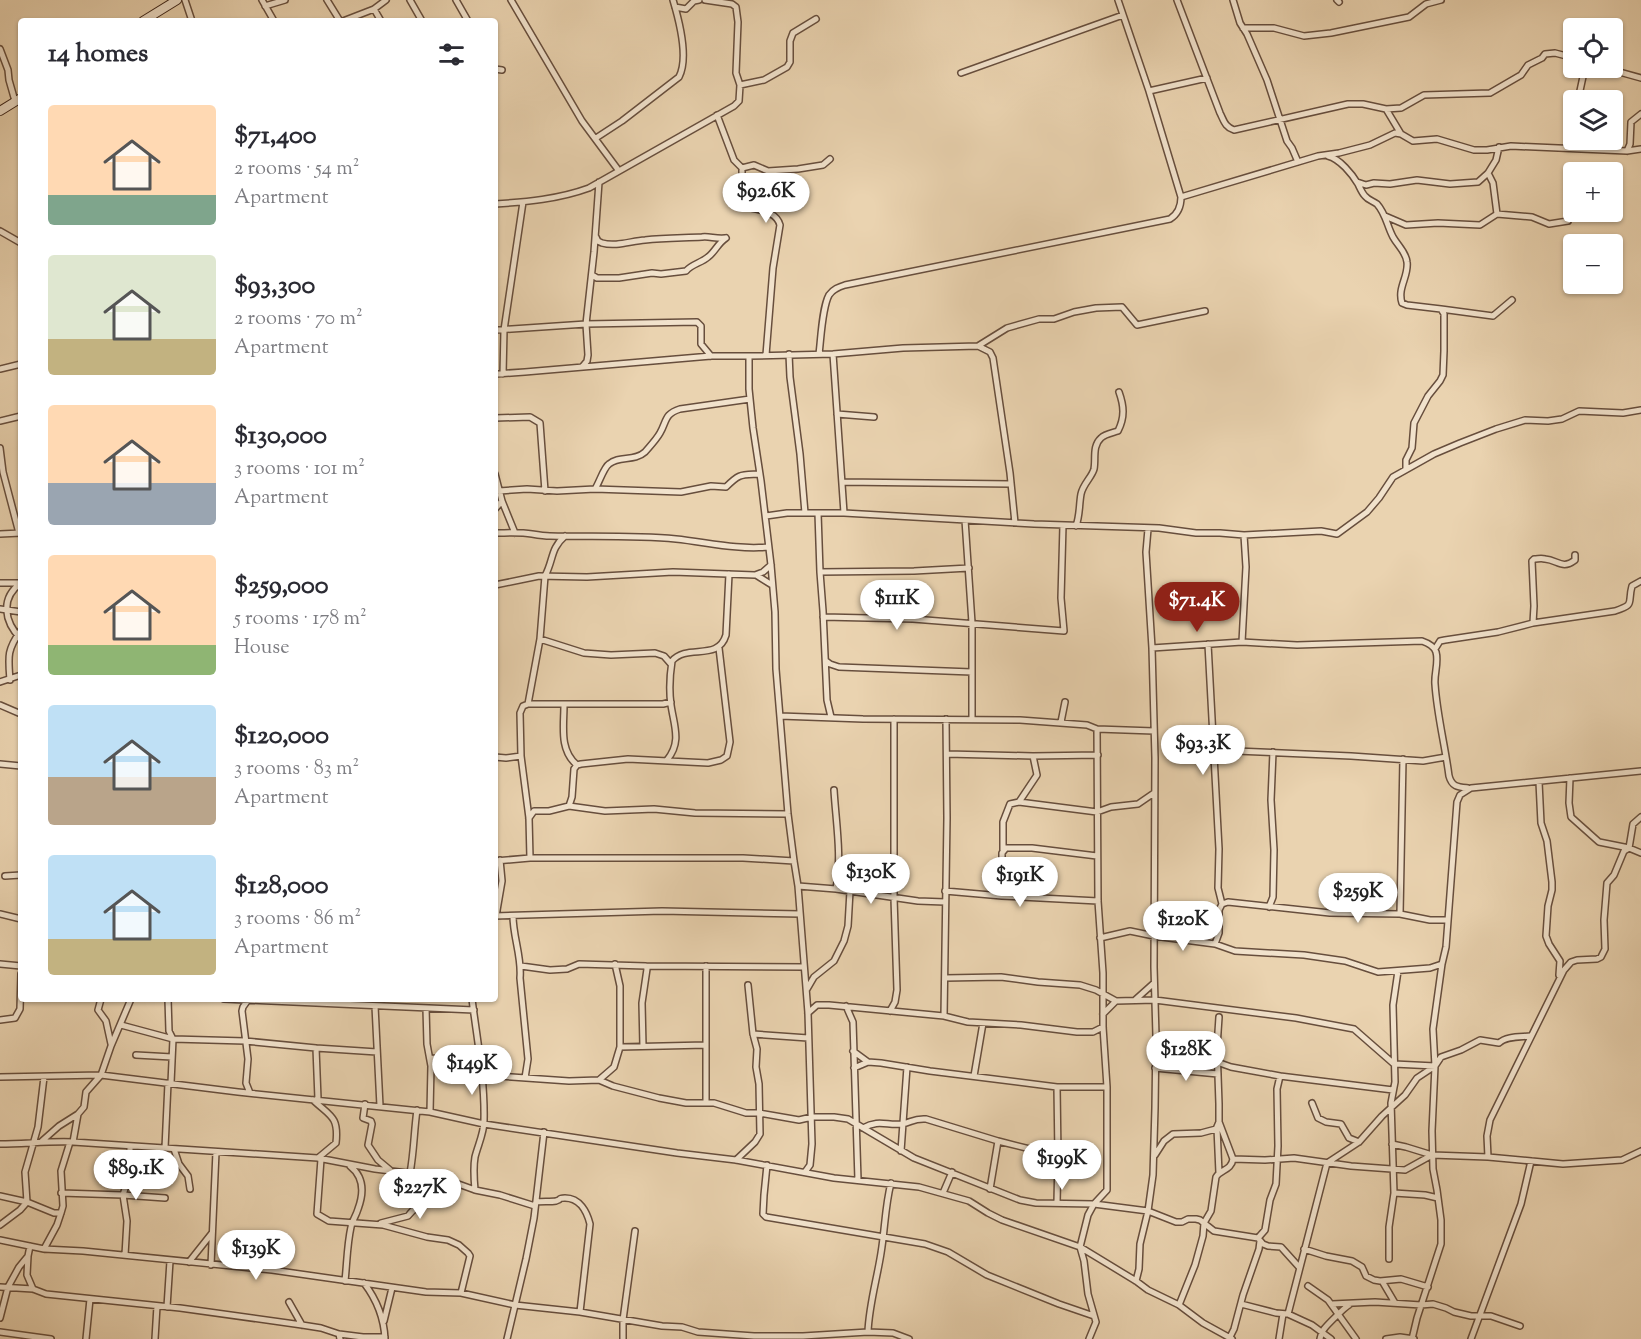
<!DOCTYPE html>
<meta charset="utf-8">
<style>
:root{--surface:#fff;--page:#f7f7f7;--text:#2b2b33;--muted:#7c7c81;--accent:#8f2418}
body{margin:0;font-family:"Sorts Mill Goudy",serif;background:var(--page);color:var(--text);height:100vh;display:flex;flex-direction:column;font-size:22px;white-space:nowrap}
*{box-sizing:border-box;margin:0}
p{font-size:20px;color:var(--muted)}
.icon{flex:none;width:33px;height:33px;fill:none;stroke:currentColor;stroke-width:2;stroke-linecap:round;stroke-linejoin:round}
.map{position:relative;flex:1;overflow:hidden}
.panel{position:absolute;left:18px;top:18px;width:480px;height:984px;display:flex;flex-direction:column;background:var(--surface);border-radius:6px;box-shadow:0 2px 4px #0004}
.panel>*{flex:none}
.tools{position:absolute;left:1563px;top:18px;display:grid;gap:12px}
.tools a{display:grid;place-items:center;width:60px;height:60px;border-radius:6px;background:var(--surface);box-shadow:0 2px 4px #0004;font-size:30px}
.price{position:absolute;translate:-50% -51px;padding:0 14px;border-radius:21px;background:#fff;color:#222;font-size:20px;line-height:39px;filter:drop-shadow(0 2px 3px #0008)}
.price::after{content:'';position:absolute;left:50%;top:36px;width:18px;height:14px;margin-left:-9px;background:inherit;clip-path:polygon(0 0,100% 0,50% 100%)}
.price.selected{background:var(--accent);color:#fff}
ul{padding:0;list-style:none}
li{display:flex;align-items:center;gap:18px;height:150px;padding:0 30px}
li span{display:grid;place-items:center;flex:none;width:168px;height:120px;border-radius:6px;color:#555}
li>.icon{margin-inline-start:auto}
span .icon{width:72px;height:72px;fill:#fffc;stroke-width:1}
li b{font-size:26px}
h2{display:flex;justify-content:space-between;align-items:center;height:72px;padding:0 30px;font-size:26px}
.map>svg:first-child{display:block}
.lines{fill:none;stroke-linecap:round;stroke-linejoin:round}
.minor-casing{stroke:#674e3d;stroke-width:8}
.secondary-casing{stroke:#3b2217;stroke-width:10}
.minor{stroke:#f1e2cc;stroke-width:5}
.secondary{stroke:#f1e2cc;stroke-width:8}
</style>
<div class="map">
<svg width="1641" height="1339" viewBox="0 0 1641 1339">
<rect width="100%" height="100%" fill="#ead3b0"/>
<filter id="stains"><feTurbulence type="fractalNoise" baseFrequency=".00333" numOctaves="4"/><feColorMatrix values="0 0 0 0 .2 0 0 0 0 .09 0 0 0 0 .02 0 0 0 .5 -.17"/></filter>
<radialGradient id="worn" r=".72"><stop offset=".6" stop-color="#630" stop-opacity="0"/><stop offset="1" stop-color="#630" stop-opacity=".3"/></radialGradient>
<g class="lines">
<defs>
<path id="minor" d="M185 0 192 21
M262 0 274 21
M327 0 340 21
M410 0 422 21
M456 0 468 21
M511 0 582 121 619 171
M1118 0 1149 91 1181 197
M1177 0 1220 113C1224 121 1225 127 1234 130L1348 104H1363L1386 109 1401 134
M1233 0 1240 23 1247 34 1267 80 1287 141 1292 148 1298 162
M1337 0 1339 2
M265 6 285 0
M675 7 686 9 694 1 699 0
M374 9 381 21
M343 21 374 9 386 0
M1243 28H1274L1304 36 1331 33 1409 17 1426 4 1441 0
M0 49 8 70 9 80 15 101
M1605 68 1641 78
M495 69 502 70
M961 73 1123 15
M740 85 764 80 787 67 790 62V41L793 33 816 19
M1149 91 1207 78
M1578 100 1584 72 1583 68
M1386 109 1401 108 1424 95 1490 93 1521 75 1528 65 1542 58 1545 54 1555 53 1574 58
M717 115 734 160 742 168V197L745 206C758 211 776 210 780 225L773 268 766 355
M596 138 622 121 679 77C689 58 679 20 673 0
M1572 147 1574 134
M1627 151 1630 144 1631 122 1641 114
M1328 156C1340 159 1352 174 1358 184 1360 188 1362 193 1365 196 1368 200 1373 201 1377 204 1386 214 1387 226 1393 237 1398 246 1406 252 1407 262 1409 276 1397 288 1402 303L1407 305 1441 309 1444 314V351L1443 375 1440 381 1428 396 1414 423 1412 448 1406 460V468
M742 168 754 165 768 171 798 169 823 165 830 159
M1488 173 1493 183 1497 214
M1357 182 1366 185 1374 183 1390 184 1417 180 1450 184 1478 182 1488 173 1496 160 1499 147
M495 204C526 202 559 199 589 188L734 106 739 101 740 85 736 73 738 22 736 7 732 4 705 0
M1385 216 1406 225 1438 223 1480 225 1497 214 1532 217 1549 224 1568 221
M0 231 21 243
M596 237C598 241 597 241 602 243 616 247 631 241 645 240 664 238 683 238 702 237 709 236 716 239 725 238
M592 275 597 278H619L652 273 661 274 686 271C692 264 701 263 708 257 715 252 718 243 726 238
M1441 309 1493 316 1512 300
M495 330 586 324 697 322 701 326V344L711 356
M978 346 1007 328 1039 319H1054L1074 312 1096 308 1122 307 1137 325 1205 311
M789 354 790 377 800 454 805 513
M819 354C821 339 822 308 829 295 833 289 839 287 845 285L1170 219C1178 214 1181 207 1181 197L1318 156 1339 153 1370 145 1395 133 1401 134 1413 141 1437 139 1474 150H1487L1511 146 1627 151 1641 149
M833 354 844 513
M749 356V389L753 428 761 481 771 565 775 612 776 669 788 814 794 861 798 886 808 1013 812 1144 810 1165 805 1172
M582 367 587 361 588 355 586 324 594 252 599 182
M0 369 21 364
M495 374 525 372 711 356H749L833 354 903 348 978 346 990 352 993 358 1010 473 1015 523
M503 374 504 330 523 202
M837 414 874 417
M495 418 530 417 540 423 545 491
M0 421 21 416
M0 448 3 472 19 533
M495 474 502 501 515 533
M842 482 1011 484
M595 489C599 483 604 467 609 464 619 455 634 462 645 452 650 446 656 440 660 433 667 421 664 414 680 409L750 399
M499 491 527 489 557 491 595 489 681 492 711 486 726 487C740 473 741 475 760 474
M495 509 502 501
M818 513 820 572 823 611 827 700 831 717
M766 516 787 513H844L1034 524 1159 528 1196 533H1220L1244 535 1321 531 1337 534 1367 512 1379 498 1393 477 1434 454 1460 443 1496 429 1525 420 1548 421 1562 419 1579 411 1623 413 1641 410
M965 520 972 623V719
M1076 526C1080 515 1079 505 1081 494 1083 484 1092 477 1094 469 1096 459 1092 446 1101 438 1105 434 1112 433 1118 431 1125 417 1124 406 1119 392
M495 533C507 533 520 532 532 534 538 535 544 536 550 536 592 537 634 535 676 539 706 542 737 550 768 547
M0 534 21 533
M1244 535 1246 567 1242 642 1297 645 1422 641C1428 643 1434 646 1436 652 1439 662 1434 674 1435 684 1437 715 1445 745 1449 776 1452 787 1458 787 1468 788
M820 572 914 571 969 568
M756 575 772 585
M0 583H19
M21 583C0 598 4 622 21 639
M495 585 539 576 587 577 673 572 755 575 763 572 771 565
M0 609 21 612
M823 617 913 619 1064 631 1061 598 1063 525
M1533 623 1534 606 1532 561 1534 559C1538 559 1541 558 1545 559 1558 560 1562 570 1575 560V555
M540 639 584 653 611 655 655 653 664 656 671 664
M1208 644 1219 849 1218 888 1222 904
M1152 648 1242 642
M1435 649 1440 641 1445 640 1498 632 1533 623 1615 611C1636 604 1627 604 1632 586L1641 581
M826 661 830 664 839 667 972 672
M10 680C8 656 7 650 21 630
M0 682 21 675
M528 704 540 639 545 576C554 559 550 549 565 536
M0 705 21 714
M564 705C564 726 559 750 577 765
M780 716 863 719 1020 720 1087 725 1097 729 1154 731
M1061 722 1065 702
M1213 750 1351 756 1423 761 1446 757
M947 754 1033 756 1098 755
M495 757 506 758 521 756
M667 760C682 742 674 726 671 705 669 691 670 674 672 661 687 643 718 662 726 635L729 574
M0 764 21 766
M1570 778 1569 803 1571 817 1599 842 1629 848 1641 853
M1539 782 1541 823 1547 841 1552 882V890L1548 906 1546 936 1549 944 1560 961 1559 975
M834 790C836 823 842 856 836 889
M1019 802 1097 812 1111 807 1138 804 1154 793
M569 806 605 811 654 809 695 813 788 814
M529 818 534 811H549L569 806 572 797 574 769 577 765 581 764 628 759 708 763 721 760 727 756 730 742 719 648
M1003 850V822L1010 804 1019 802 1037 775 1033 756
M530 858 529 818 521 756 520 713 523 706 528 704H663L671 702
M495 861 530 858H743L794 861
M5 876 21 875
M798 886 836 889 918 901 945 902
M945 891 1002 896 1098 901
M872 894 894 874
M1002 896V853L1006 848H1032L1097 856
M1269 907 1273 897 1274 850 1271 800 1273 752
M0 914 21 919
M1400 914 1403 759
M495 916 662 911 800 914
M496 916 502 881 500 860
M513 916C513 937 522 957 520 978L528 1059 525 1078
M1100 938 1130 931 1154 936 1215 944 1235 951 1304 955 1345 961 1378 972 1430 968 1442 964 1446 947 1457 802 1460 795 1471 788 1641 771
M1215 944 1219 933V910L1222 904 1228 902 1330 913 1400 914 1430 920H1448
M0 964 21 966
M615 964 620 986V1047L706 1045
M521 966 550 970 567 969 579 964 646 966 647 969 642 1003 643 1046
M646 966 804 967
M945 978 1001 977 1038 982 1080 985 1096 990 1116 1001 1155 1000 1296 1018 1354 1029 1394 1064 1435 1066
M748 985 753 1034 808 1038
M807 989 814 977 834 961 844 941 848 926 850 891
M101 999 98 1010 106 1021 111 1044
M168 999 169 1031 173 1039 171 1083
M224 999 474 1010
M472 999C477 1039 485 1080 484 1121 484 1133 478 1145 475 1157 473 1168 474 1179 475 1190
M248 1000 243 1007 242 1011 248 1059 246 1083 250 1093
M1135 1000 1154 983
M375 1006 380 1106
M846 1006 853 1022 858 1180
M426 1008 427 1044 431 1066 430 1112
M890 1011 895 1002 897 990 894 898V719
M808 1013 817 1005H829L944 1016 968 1022 1021 1025 1077 1032H1093L1103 1027
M1103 1014 1116 1001
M944 1016 947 818 946 719
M0 1020 15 1018 20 1009 21 974
M121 1025 173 1039 245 1041 316 1048 318 1099
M620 1047 614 1067 599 1080 613 1086 659 1098 686 1103H714L746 1113H759L799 1120 812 1117H834L848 1119 914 1158 1020 1200 1036 1203 1094 1204 1148 1211 1176 1222H1182L1188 1219H1196L1200 1220 1214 1231 1258 1238 1263 1244 1268 1246 1281 1247 1299 1267
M316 1048 377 1052
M853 1051 868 1062
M136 1055 172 1057
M431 1058 480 1059
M1217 1062 1231 1067 1280 1076 1393 1090
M854 1068 868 1062 881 1063 930 1071 1057 1087H1107
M1155 1068 1218 1074
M974 1076 983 1023
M0 1077 101 1075 238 1092 430 1112 484 1124 677 1153 736 1160 834 1178 919 1187 969 1201 988 1213 1002 1220 1080 1247 1136 1281 1148 1290 1179 1305 1203 1323 1232 1339
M482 1077 499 1076 569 1081 599 1080
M313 1100C330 1116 339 1116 336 1143L318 1158
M706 1102V966
M1312 1103 1318 1118 1326 1122 1341 1124 1349 1138 1359 1142
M365 1104 363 1118 371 1121 372 1124 368 1145 378 1160 390 1170
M863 1128C879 1119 887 1126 902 1124 911 1123 913 1118 926 1119L998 1141 1058 1156
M1217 1128 1219 1173
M42 1141 59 1126 78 1114
M73 1142 78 1114 84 1107 86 1092 101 1075 111 1046 131 999
M0 1144C24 1144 48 1141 73 1142L318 1158 375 1169 439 1177 475 1190 500 1195 535 1206
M1392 1144 1406 1147 1432 1155 1488 1157 1563 1164 1622 1160 1641 1151
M165 1148 168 1083
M174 1149 179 1164 188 1176 190 1189
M901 1151 907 1067
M1155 1155 1164 1141 1173 1134 1201 1133 1216 1129 1219 1122
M1488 1157 1487 1136 1490 1120 1564 970 1571 962 1577 960 1597 959 1601 957 1605 949 1604 920 1607 883 1614 875 1624 851 1629 848 1633 824 1641 817
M321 1159 317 1214 329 1221 383 1225 427 1237 448 1240 459 1245 468 1253 470 1256 461 1293
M1233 1159 1265 1160 1294 1158 1351 1166 1405 1170 1432 1155
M736 1160 755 1142 760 1134 759 1084 756 1067 757 1049 753 1034
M767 1165 764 1195 763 1214 766 1217 925 1244 948 1252 987 1275 1059 1304 1094 1316
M410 1173C414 1152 414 1131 417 1110
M990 1189 998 1141
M61 1193 123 1195 165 1198
M943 1193 952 1172
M1394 1193 1425 1195 1438 1198
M0 1196 27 1202 54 1213H61
M536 1202C542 1201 550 1202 556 1201 563 1199 557 1198 565 1198 580 1198 587 1212 590 1224L580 1312
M1057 1203 1058 1156 1057 1087
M381 1223 408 1216C419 1201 430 1206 444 1198 447 1196 449 1193 452 1191
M0 1225 20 1210 27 1202 25 1172 38 1127 44 1077
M1258 1238 1265 1230 1270 1200 1276 1184 1278 1146 1277 1089 1280 1076
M0 1240 44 1249 83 1251 272 1270 426 1292 461 1293 515 1305 580 1312 662 1326 682 1327 698 1332 754 1336H803L868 1332 893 1333 909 1339
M44 1249 57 1225 61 1213 63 1206 61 1171 70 1142
M1304 1249 1326 1256 1352 1261 1362 1267 1366 1276 1374 1280 1380 1281 1401 1279 1428 1287
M125 1255 127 1221 123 1195 130 1173V1146
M28 1256 27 1275 33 1289
M1389 1259V1227L1394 1193 1391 1103 1395 1082 1393 1005 1398 971
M189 1262 212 1233
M211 1265 216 1152
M345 1281C347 1263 347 1245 351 1227 352 1221 356 1216 358 1209 364 1193 364 1177 350 1166
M1136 1281 1139 1269 1140 1244 1148 1211 1153 1175 1155 1108 1156 1036 1154 967 1155 758 1152 648 1146 552 1148 529
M1382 1281 1395 1303
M364 1283C377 1300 384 1317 385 1339
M1308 1286 1328 1300 1356 1339
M0 1287 33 1289 46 1294 180 1308 302 1325 321 1328 339 1334 340 1339
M289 1302 302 1325
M1241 1304 1276 1313 1288 1314 1312 1325 1331 1339
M1332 1304 1375 1302 1421 1305 1433 1304 1446 1308 1454 1312 1471 1316H1491L1520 1326
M1179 1305 1195 1265 1203 1236 1204 1223 1211 1211 1216 1177C1221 1169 1231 1171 1233 1159L1219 1122V1104L1217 1047 1219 1017
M167 1307 170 1261
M1288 1314 1327 1163 1359 1142 1382 1116 1405 1095 1417 1078 1435 1066 1441 1057 1461 1050 1480 1040 1499 1043C1506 1036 1520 1037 1530 1036
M0 1318 8 1287 19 1267 28 1256 30 1246
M384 1321 392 1288
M0 1332 51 1339
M868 1332C869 1305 877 1279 881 1253 885 1229 885 1206 891 1183
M339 1334 363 1337H385
M1230 1337 1234 1329 1243 1295 1259 1249 1260 1241
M86 1339 90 1299
M155 1339 157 1306
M507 1339 526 1259 534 1218 544 1132
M623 1339V1320L635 1231
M1089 1339 1096 1322 1088 1294 1084 1261 1080 1247 1088 1215 1094 1204 1107 1190V1087L1103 1027V973L1098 901 1097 729
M1279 1339 1283 1314
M1320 1339C1321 1335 1321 1333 1324 1329 1327 1325 1345 1307 1349 1305
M1386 1339 1400 1337 1414 1339
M1412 1339 1417 1318 1441 1244V1220L1437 1190 1433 1169 1432 1131 1435 1066 1433 1029 1442 964
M1471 1339 1521 1204 1531 1161"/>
<path id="secondary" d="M143 21 177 0
M0 111 21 98"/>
</defs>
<use href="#minor" class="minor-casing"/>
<use href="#secondary" class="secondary-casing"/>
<use href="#minor" class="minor"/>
<use href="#secondary" class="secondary"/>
</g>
<rect width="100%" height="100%" filter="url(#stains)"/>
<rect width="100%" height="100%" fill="url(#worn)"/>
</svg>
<div class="tools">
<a><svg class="icon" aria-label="locate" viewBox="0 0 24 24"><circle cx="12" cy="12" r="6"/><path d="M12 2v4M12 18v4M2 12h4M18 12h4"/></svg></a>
<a><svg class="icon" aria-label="layers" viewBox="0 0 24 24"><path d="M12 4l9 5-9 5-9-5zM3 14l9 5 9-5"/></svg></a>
<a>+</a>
<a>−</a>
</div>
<b class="price" style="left:766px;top:224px">$92.6K</b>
<b class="price" style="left:897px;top:631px">$111K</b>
<b class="price selected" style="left:1197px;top:633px">$71.4K</b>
<b class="price" style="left:1203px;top:776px">$93.3K</b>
<b class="price" style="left:871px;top:905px">$130K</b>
<b class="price" style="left:1020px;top:908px">$191K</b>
<b class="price" style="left:1358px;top:924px">$259K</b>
<b class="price" style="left:1183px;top:952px">$120K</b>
<b class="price" style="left:1186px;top:1082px">$128K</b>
<b class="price" style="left:472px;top:1096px">$149K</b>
<b class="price" style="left:1062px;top:1191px">$199K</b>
<b class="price" style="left:136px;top:1201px">$89.1K</b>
<b class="price" style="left:420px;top:1220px">$227K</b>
<b class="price" style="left:256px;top:1281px">$139K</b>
<section class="panel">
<h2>14 homes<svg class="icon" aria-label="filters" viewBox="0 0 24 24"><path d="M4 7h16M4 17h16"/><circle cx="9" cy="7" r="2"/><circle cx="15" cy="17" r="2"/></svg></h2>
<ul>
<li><span style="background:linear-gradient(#ffd9b3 75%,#7fa58c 0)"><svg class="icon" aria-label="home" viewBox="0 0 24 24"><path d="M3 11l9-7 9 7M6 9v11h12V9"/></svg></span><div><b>$71,400</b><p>2 rooms · 54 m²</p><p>Apartment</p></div></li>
<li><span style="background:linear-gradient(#dfe7d0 70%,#c2b280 0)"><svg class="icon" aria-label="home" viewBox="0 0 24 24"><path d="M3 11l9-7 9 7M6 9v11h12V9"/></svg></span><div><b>$93,300</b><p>2 rooms · 70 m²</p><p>Apartment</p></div></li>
<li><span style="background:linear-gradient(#ffd9b3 65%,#9aa5b1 0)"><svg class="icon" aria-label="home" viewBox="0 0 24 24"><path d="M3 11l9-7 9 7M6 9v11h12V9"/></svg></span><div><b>$130,000</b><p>3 rooms · 101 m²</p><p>Apartment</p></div></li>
<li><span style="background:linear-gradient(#ffd9b3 75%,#8fb573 0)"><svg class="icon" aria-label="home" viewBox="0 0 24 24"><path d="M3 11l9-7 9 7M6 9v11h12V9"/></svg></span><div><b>$259,000</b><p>5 rooms · 178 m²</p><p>House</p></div></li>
<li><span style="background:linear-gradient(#bfe0f5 60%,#b9a48a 0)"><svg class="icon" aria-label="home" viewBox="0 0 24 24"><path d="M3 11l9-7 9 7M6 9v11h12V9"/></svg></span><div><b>$120,000</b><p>3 rooms · 83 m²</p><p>Apartment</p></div></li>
<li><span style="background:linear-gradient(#bfe0f5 70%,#c2b280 0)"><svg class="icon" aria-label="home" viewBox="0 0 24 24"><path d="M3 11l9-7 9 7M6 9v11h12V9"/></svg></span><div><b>$128,000</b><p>3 rooms · 86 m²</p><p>Apartment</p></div></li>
</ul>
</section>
</div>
